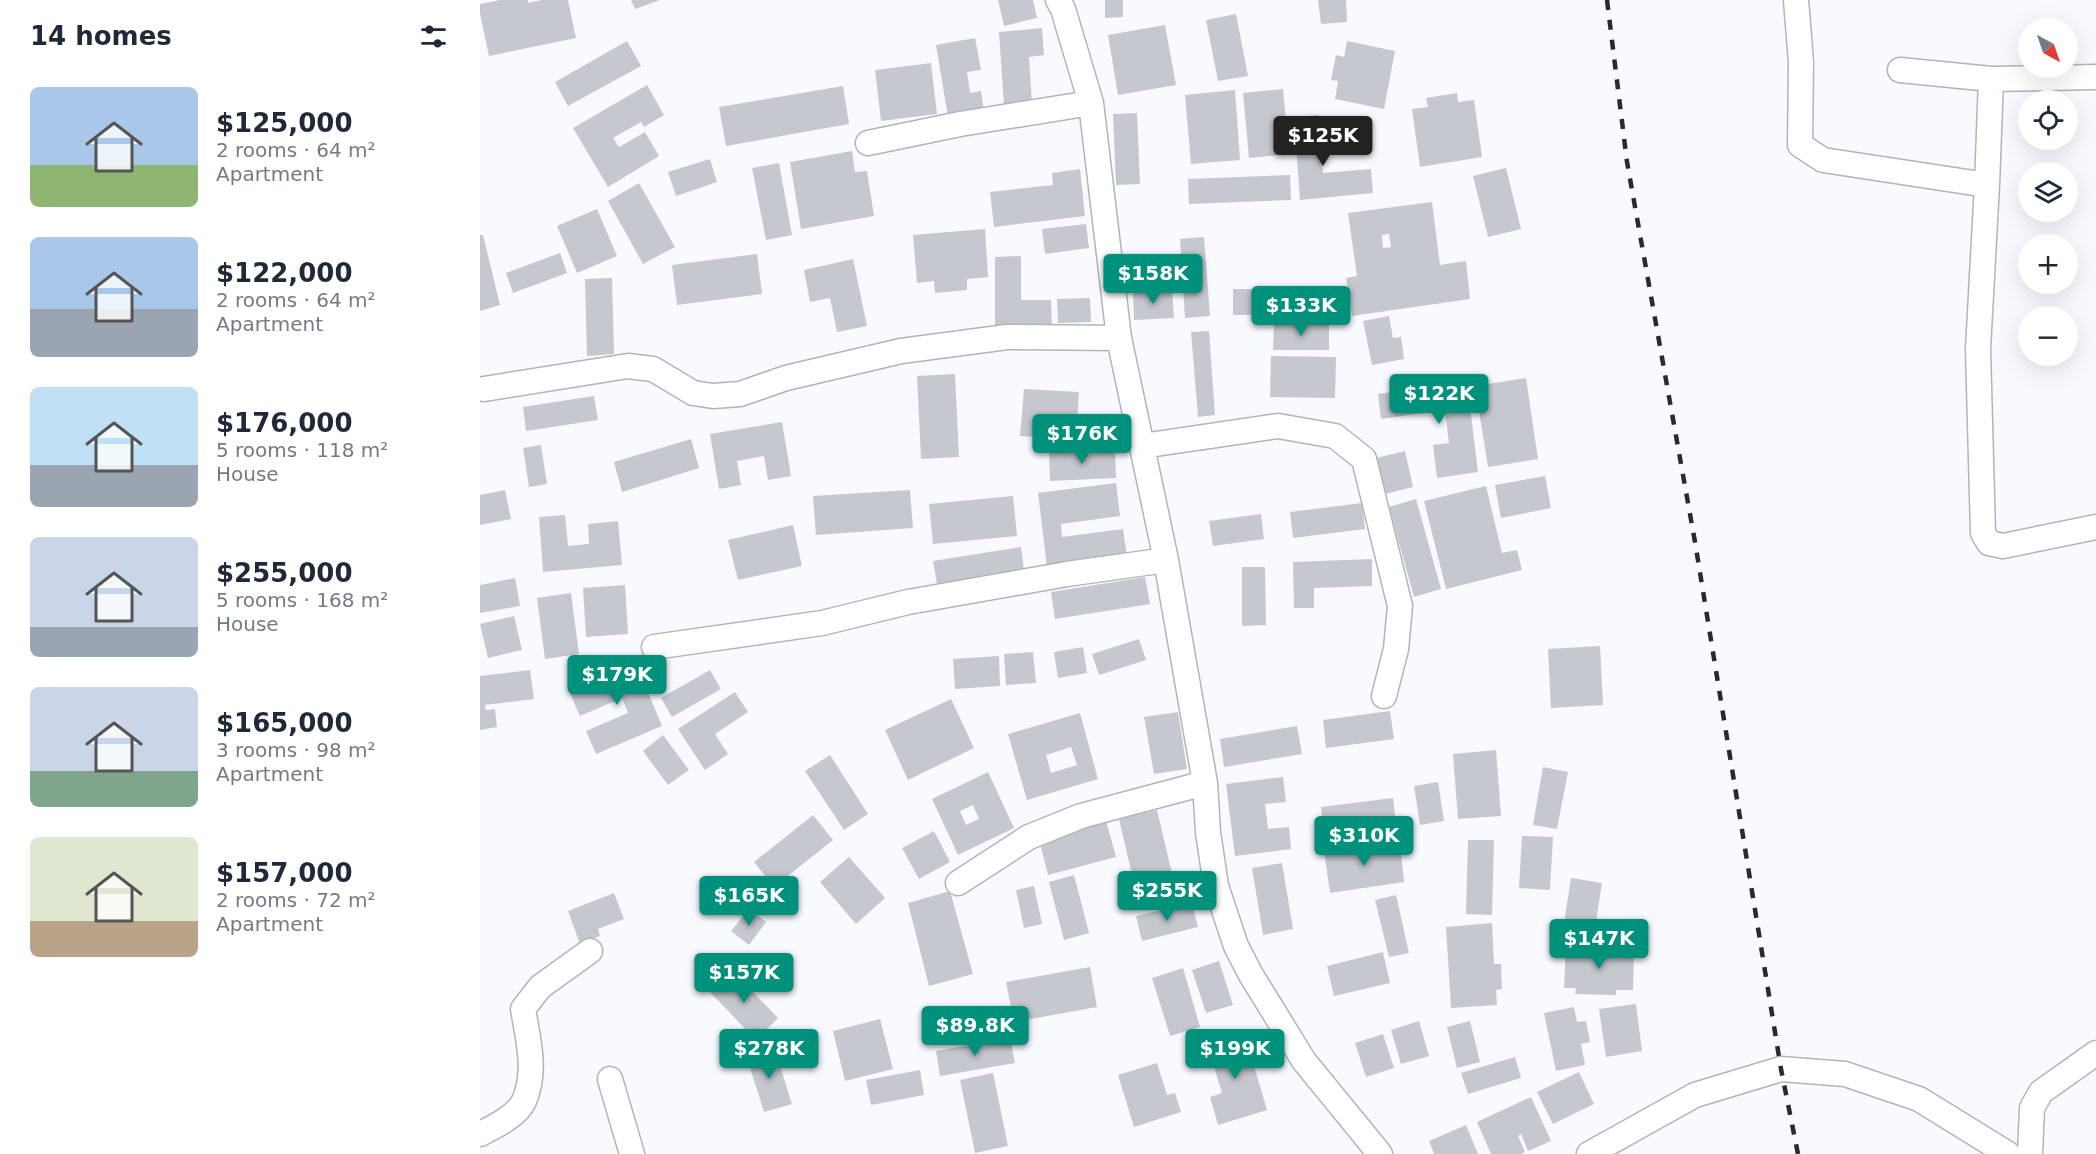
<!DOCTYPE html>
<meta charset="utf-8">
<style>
:root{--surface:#fff;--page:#f6f6f7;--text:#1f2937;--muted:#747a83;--accent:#00917d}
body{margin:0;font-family:"DejaVu Sans",sans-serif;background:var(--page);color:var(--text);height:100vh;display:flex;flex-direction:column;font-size:22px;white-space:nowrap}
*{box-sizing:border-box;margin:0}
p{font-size:20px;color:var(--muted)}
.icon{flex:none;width:33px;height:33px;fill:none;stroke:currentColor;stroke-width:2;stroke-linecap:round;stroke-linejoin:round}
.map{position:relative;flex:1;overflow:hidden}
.drawer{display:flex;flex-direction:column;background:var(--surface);width:480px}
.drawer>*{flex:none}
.needle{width:39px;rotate:140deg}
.tools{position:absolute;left:1538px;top:18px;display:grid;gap:12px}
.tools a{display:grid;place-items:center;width:60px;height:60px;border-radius:50%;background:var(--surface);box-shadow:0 6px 24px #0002;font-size:30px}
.price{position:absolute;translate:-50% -51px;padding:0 14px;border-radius:6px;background:var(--accent);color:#fff;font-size:20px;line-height:39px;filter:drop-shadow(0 2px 3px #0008)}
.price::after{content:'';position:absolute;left:50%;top:36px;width:18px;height:14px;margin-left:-9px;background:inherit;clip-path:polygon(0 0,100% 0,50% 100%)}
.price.current{background:#222;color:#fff}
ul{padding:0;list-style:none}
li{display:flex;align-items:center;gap:18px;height:150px;padding:0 30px}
li span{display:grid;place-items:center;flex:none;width:168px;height:120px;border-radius:9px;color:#555}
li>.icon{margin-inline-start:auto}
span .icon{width:72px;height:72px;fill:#fffc;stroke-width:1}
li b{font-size:26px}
h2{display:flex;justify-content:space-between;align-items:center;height:72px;padding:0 30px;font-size:26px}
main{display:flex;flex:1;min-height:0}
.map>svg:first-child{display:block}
.building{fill:#c5c8ce;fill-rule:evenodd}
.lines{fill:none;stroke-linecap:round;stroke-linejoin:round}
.minor-casing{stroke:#b2b4bb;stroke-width:27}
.minor{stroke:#fff;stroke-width:24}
.rail{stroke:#2a2a2d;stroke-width:4.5;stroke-dasharray:10 10;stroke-linecap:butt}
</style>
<main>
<section class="drawer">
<h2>14 homes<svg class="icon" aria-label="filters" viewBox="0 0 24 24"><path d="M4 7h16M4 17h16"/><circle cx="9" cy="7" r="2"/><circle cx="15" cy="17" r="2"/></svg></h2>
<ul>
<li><span style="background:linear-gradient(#a9c7e8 65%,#8fb573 0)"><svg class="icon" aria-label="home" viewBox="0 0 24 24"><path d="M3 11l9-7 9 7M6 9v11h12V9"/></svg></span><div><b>$125,000</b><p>2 rooms · 64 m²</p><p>Apartment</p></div></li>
<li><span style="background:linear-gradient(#a9c7e8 60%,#9aa5b1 0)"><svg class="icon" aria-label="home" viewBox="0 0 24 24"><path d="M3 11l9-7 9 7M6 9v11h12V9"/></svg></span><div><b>$122,000</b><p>2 rooms · 64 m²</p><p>Apartment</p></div></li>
<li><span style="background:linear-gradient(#bfe0f5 65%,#9aa5b1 0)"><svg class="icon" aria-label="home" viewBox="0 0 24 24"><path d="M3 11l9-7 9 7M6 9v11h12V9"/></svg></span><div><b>$176,000</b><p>5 rooms · 118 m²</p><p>House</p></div></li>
<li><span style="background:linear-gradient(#c9d6e8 75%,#9aa5b1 0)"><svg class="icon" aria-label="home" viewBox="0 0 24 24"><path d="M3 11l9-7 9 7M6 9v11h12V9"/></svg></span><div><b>$255,000</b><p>5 rooms · 168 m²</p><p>House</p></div></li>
<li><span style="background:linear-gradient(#c9d6e8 70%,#7fa58c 0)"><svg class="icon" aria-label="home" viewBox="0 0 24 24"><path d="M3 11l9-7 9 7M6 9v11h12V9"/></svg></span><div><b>$165,000</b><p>3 rooms · 98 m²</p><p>Apartment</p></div></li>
<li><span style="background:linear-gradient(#dfe7d0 70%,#b9a48a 0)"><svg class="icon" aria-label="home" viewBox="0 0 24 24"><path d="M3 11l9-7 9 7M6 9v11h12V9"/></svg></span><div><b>$157,000</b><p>2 rooms · 72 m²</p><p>Apartment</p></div></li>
</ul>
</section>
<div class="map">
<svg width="1616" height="1154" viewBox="0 0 1616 1154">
<rect width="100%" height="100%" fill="#f8faff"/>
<path class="building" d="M20 0H48V3L61 0H88L96 38 9 56 0 14V4Z
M151 0H180L155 9Z
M518 0H553L557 18 524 26Z
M625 0H643V17L625 18Z
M838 0H866L867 22 841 24Z
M756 14 768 76 738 81 726 20Z
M685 25 696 85 638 95 628 35Z
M562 28 564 55 549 57 552 103 524 106 519 32Z
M495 38 501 70 487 72 490 93 501 91 504 111 468 117 456 45Z
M147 41 161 66 88 106 75 82Z
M867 41 915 51 904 109 855 99 858 81 851 80 856 55 864 57Z
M451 63 457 114 401 121 395 70Z
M167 85 184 115 164 127 161 122 133 138 139 147 165 132 179 156 128 187 93 128Z
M363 86 369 124 246 146 239 107Z
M803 89 809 154 769 158 763 93Z
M755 90 760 160 711 164 705 95Z
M977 93 978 102 994 100 1002 157 940 167 932 109 948 107 946 98Z
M657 113 660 184 636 185 633 114Z
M838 115 843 173 891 169 893 193 820 200 814 117Z
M372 151 375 172 387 171 394 216 321 229 310 162Z
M230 159 237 182 196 196 188 172Z
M299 163 312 235 286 240 272 168Z
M1026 168 1041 229 1008 237 993 176Z
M600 169 605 216 514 227 510 192 573 185 572 173Z
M810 175 811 200 709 204 708 179Z
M159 183 195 247 163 264 128 201Z
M952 202 960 265 986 261 990 299 872 316 866 278 877 276 868 213ZM909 234 911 247 903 248 902 235Z
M117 209 137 256 97 273 77 226Z
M606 224 609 248 565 254 562 229Z
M505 229 508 277 487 279V290L455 293 454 281 437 283 433 235Z
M0 235H3L20 305 0 311Z
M724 237 730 316 705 318 700 239Z
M80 253 87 273 33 293 26 273Z
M277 254 282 294 197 305 192 265Z
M541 256V300H571L572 328 515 329V257Z
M373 259 387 326 357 332 350 298 330 302 324 270Z
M132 278 134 354 107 356 105 279Z
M753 289H830V315H753Z
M692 290 694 318 654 320 653 293Z
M610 298 611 322 578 323 577 299Z
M909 316 913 338 921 337 924 359 892 365 883 321Z
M794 324H849V350H793Z
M729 331 735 415 718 417 711 332Z
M791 356 856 357 855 398 790 397Z
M475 374 479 457 441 459 437 376Z
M1046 378 1058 459 1008 467 995 386Z
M975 383 978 409 990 407 998 472 957 478 953 445 969 443 965 410 901 419 898 394Z
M544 389 599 392 596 440 540 436Z
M114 396 118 420 46 431 43 407Z
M302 422 311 476 288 480 284 456 257 461 261 485 239 489 230 434Z
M211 439 219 468 142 492 134 462Z
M61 445 67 484 49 487 43 448Z
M635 449 636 478 570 481 569 452Z
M925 451 933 487 905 494 896 458Z
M1065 476 1071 508 1021 518 1015 485Z
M636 483 640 516 581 524 582 537 643 529 647 557 567 567 558 493Z
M1006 486 1022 553 1037 550 1042 570 966 589 944 501Z
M25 490 31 519 0 525V495Z
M430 490 433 528 336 535 333 496Z
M533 496 537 536 453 544 449 504Z
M936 499 961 589 934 597 909 507Z
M882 503 885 529 813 538 810 512Z
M781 514 784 539 733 546 729 521Z
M85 515 88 546 109 544 108 524 138 521 142 565 63 572 59 517Z
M313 525 322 566 258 580 248 540Z
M541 547 544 570 457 584 453 561Z
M892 559V586L834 588V608H814L813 562Z
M762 567H785L786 625 762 626Z
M665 577 670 604 575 619 571 592Z
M35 578 40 606 0 613V585Z
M145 585 148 634 106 637 103 588Z
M91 593 99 654 65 659 57 598Z
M34 616 42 650 8 658 0 624Z
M659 639 666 660 619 675 612 654Z
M1120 646 1123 705 1071 708 1068 649Z
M603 647 607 673 578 678 574 652Z
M553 652 556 683 526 685 524 654Z
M519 656 520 686 475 689 473 659Z
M155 661 182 726 116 754 106 731 148 713 142 698 100 716 88 689Z
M50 670 54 699 5 705 6 710 15 709 17 727 0 730V676Z
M230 670 241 689 192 717 181 698Z
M255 692 268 712 235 734 248 754 225 770 198 729Z
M471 699 494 748 428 780 405 730Z
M910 711 914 739 846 748 843 720Z
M698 712 707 769 674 774 664 717Z
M600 713 618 779 547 800 528 734ZM591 747 597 765 571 773 566 755Z
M817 726 822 754 744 767 740 739Z
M183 735 209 770 188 785 163 751Z
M1016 750 1021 816 978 819 973 754Z
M350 755 388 814 364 830 325 771Z
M1063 767 1088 772 1077 829 1053 825Z
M508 772 534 828 478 855 452 799ZM493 805 499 819 486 825 480 811Z
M803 777 806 802 785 804 788 829 809 827 811 849 755 856 746 784Z
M958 782 964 821 940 825 934 786Z
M913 798 917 833 845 843 841 807Z
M677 810 695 886 657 896 639 819Z
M333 815 353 840 294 887 274 862Z
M626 821 636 857 568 875 559 839Z
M454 831 470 862 439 879 422 848Z
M1042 836 1073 837 1070 890 1039 888Z
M988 840H1014L1012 915 986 914Z
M920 841 924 882 850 893 844 851Z
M369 857 405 898 376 924 340 882Z
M802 863 813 929 783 935 772 868Z
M594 875 609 933 584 940 569 882Z
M1091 878 1122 883 1115 928 1084 923Z
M554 886 562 924 544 928 536 890Z
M470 891 493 974 449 986 428 903Z
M134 893 144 919 118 929 120 936 100 944 88 911Z
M916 895 929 953 909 957 895 900Z
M712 903 718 927 662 941 656 916Z
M269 909 286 922 269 945 251 931Z
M1012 923 1014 964H1021L1022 989 1016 990 1017 1005 971 1008 966 927Z
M1086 946 1154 948 1153 990H1136V995L1095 994 1096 988H1084Z
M903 952 910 983 854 996 847 966Z
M739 961 753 1005 726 1013 712 970Z
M610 967 617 1007 534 1022 526 982Z
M703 968 720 1027 690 1036 672 978Z
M251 969 298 1018 276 1040 229 991Z
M1156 1004 1162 1051 1126 1057 1119 1009Z
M1094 1007 1097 1022 1106 1021 1110 1042 1101 1044 1105 1065 1076 1071 1064 1013Z
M400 1019 413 1069 365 1081 353 1031Z
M939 1021 949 1056 921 1064 911 1030Z
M990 1021 1000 1062 977 1068 967 1027Z
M764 1032 787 1110 738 1125 730 1097 742 1093 727 1043Z
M903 1034 914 1068 886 1077 875 1043Z
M530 1038 535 1063 460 1076 456 1051Z
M294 1047 312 1104 284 1112 266 1055Z
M1035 1057 1041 1078 988 1094 981 1073Z
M677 1063 687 1095 695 1093 701 1112 654 1127 638 1075Z
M440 1070 444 1095 391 1105 386 1080Z
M1099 1072 1114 1104 1073 1124 1057 1092Z
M513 1073 528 1146 495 1153 480 1080Z
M1051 1097 1071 1141 1048 1151 1041 1134 1038 1136 1045 1152 1041 1154H1011L997 1122Z
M986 1125 998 1154H954L949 1141Z"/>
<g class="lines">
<defs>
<path id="minor" d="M578 0 583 9 611 103 639 338 686 560 725 783 728 832 736 886 756 946 771 975 824 1061 900 1154
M1316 0 1321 62 1320 145 1343 160 1507 185 1498 349 1503 533 1509 543 1523 546 1616 527
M1420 70 1511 79 1616 77
M388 143 480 124 611 103
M1507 185 1511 79
M4 389 148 366 173 369 213 393 233 396 260 394 306 378 421 351 527 337 639 338
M662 446 798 426 855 436 884 459 920 606 916 649 904 696
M174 647 342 623 428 602 587 574 686 560
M478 883 549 837 601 816 725 783
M130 1079 152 1154
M0 1134C14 1127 37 1116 44 1101 57 1071 48 1039 43 1009L60 987 110 951
M1109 1154 1215 1095 1301 1069 1365 1074 1439 1099 1528 1154
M1550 1154 1552 1108 1561 1092 1616 1053"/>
</defs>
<use href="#minor" class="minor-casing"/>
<use href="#minor" class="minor"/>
<path class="rail" d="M1127 0 1147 162 1215 542 1301 1069 1318 1154"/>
</g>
</svg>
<div class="tools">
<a><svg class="needle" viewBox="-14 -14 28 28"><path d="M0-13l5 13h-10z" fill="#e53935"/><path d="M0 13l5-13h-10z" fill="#747a83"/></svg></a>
<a><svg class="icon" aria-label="locate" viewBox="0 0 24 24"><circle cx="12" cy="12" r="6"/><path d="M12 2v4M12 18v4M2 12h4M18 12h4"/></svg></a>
<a><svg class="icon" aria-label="layers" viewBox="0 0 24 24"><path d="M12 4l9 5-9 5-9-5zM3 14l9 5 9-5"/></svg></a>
<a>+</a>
<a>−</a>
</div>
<b class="price current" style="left:843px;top:167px">$125K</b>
<b class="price" style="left:673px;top:305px">$158K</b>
<b class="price" style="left:821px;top:337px">$133K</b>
<b class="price" style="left:959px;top:425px">$122K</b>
<b class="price" style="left:602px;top:465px">$176K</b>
<b class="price" style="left:137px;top:706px">$179K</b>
<b class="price" style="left:884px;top:867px">$310K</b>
<b class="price" style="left:687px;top:922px">$255K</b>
<b class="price" style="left:269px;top:927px">$165K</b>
<b class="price" style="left:1119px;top:970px">$147K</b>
<b class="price" style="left:264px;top:1004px">$157K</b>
<b class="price" style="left:495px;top:1057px">$89.8K</b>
<b class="price" style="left:289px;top:1080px">$278K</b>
<b class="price" style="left:755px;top:1080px">$199K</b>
</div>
</main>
